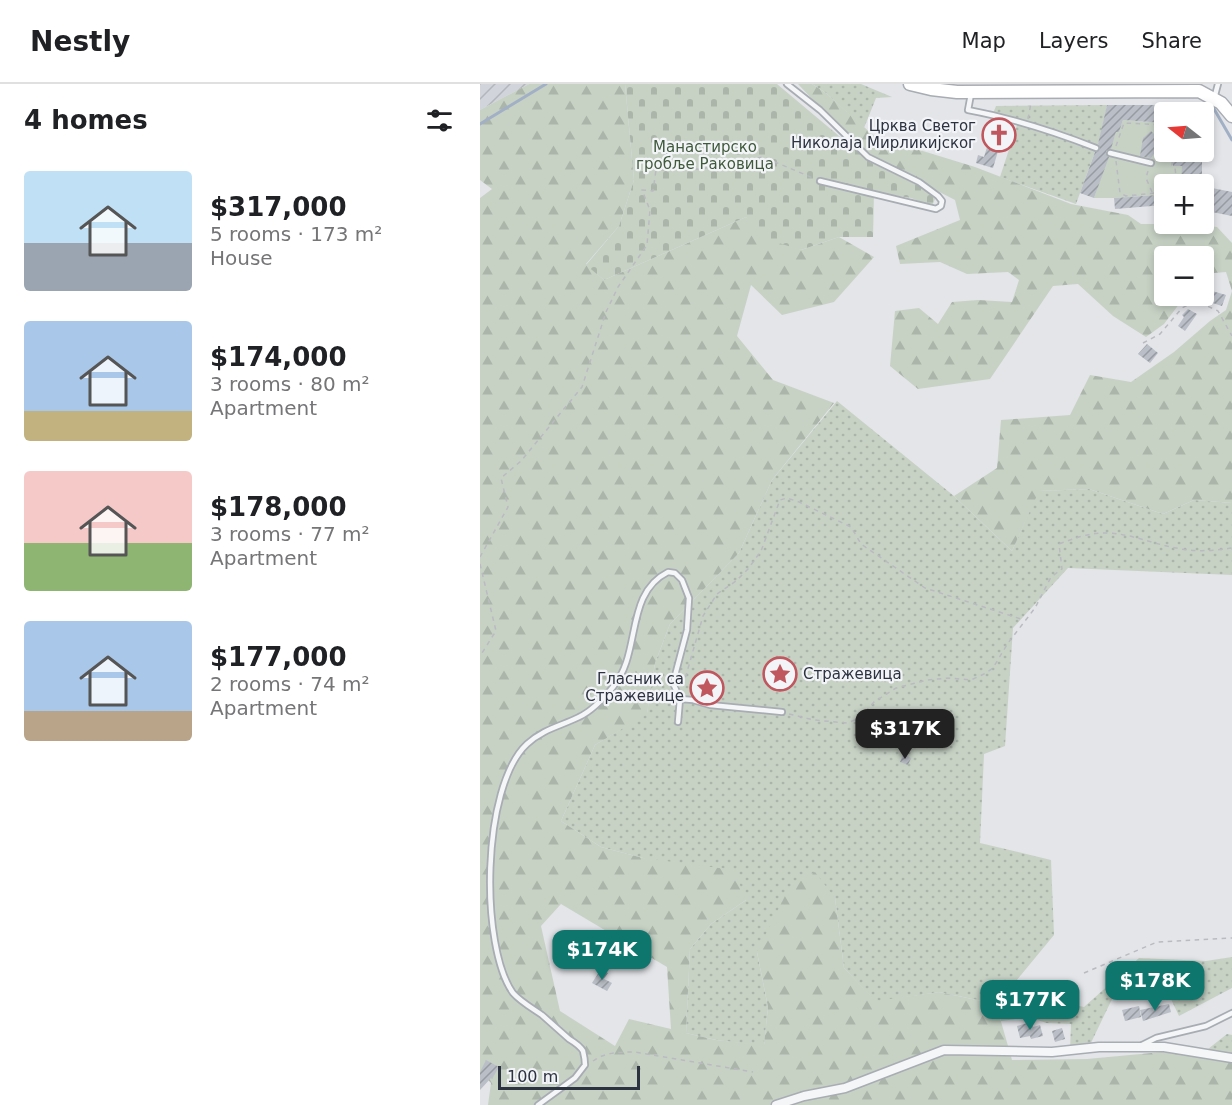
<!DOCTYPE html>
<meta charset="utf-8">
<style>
:root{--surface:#fff;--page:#f2f2f2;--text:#202124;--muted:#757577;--line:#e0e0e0;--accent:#0f766e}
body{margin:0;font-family:"DejaVu Sans",sans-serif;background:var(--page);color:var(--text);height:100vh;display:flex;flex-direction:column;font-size:22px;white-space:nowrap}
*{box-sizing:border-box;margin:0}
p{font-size:20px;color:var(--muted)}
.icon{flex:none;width:33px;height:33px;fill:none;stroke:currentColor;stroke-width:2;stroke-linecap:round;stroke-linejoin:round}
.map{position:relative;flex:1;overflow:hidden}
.drawer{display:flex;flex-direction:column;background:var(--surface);width:480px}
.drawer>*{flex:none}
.needle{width:39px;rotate:287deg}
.tools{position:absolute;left:674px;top:18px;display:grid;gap:12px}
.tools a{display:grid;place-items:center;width:60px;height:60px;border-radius:6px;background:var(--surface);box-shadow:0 3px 9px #0003;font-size:30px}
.scale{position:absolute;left:18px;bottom:15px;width:142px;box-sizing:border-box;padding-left:6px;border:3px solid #2c3240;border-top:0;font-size:16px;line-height:21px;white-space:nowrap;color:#2c3240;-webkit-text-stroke:4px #f2f4f7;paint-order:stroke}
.price{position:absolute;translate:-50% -51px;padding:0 14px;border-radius:12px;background:var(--accent);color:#fff;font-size:20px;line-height:39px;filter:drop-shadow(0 2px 3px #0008)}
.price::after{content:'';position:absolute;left:50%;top:36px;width:18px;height:14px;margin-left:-9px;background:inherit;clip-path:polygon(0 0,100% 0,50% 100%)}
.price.active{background:#222;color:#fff}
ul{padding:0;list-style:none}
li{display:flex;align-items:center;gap:18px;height:150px;padding:0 24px}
li span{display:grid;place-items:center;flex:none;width:168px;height:120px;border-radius:6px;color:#555}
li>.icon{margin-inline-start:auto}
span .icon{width:72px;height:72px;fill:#fffc;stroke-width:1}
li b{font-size:26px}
h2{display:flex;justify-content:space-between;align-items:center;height:72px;padding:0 24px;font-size:26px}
header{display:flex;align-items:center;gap:36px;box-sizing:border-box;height:84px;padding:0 30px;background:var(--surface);border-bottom:2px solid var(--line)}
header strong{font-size:28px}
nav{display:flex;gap:33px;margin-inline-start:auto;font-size:21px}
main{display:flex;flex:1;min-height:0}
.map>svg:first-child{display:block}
.industrial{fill:url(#industrial-furrows)}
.grass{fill:url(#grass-dots)}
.forest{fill:url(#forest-firs);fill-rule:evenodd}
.cemetery{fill:url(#cemetery-stones)}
.garden{fill:#c7d2c5}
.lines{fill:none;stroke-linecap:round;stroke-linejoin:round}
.stream{stroke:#a2b0c5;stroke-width:3}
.building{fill:url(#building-hatch)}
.lane-casing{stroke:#a8acb3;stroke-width:8}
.street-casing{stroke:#a8acb3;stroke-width:11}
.secondary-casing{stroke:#a8acb3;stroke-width:15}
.path{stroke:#b9bbc1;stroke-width:1.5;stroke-dasharray:4.5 4.5;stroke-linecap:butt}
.lane{stroke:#f5f6f8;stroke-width:4.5}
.street{stroke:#f5f6f8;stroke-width:8}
.secondary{stroke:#fff;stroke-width:12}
.labels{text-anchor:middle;stroke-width:4.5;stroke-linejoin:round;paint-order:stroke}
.poi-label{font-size:15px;fill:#2c3240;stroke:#f2f4f7;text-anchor:end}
.park-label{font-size:15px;fill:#3f5a3b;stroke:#f2f4f7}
</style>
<header>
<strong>Nestly</strong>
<nav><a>Map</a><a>Layers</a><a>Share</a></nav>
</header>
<main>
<section class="drawer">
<h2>4 homes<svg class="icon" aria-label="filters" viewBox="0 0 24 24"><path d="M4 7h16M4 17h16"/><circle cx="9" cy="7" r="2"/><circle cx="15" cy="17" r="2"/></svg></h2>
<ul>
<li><span style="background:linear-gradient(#bfe0f5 60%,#9aa5b1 0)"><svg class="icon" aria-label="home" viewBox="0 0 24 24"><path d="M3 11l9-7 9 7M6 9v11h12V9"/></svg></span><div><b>$317,000</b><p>5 rooms · 173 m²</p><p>House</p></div></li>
<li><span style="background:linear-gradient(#a9c7e8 75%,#c2b280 0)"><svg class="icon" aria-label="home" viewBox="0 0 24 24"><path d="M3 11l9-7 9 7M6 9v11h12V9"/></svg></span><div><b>$174,000</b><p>3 rooms · 80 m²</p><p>Apartment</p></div></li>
<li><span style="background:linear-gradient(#f6c9c9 60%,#8fb573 0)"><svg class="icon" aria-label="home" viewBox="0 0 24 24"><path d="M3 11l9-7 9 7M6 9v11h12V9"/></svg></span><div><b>$178,000</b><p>3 rooms · 77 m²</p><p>Apartment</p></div></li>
<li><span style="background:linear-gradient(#a9c7e8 75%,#b9a48a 0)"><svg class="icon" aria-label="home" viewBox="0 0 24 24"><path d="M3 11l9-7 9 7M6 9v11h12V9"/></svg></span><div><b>$177,000</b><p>2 rooms · 74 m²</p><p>Apartment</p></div></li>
</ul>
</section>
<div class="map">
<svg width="752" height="1021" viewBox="0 0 752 1021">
<defs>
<pattern id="industrial-furrows" width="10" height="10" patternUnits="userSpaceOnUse" patternTransform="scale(1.5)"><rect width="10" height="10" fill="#d1d4db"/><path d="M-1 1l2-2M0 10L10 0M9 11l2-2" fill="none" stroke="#b4b6bd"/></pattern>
<pattern id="grass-dots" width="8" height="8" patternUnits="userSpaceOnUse" patternTransform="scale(1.5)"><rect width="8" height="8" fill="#c7d2c5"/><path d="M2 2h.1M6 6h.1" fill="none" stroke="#abb5aa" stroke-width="1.8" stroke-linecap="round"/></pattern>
<pattern id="forest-firs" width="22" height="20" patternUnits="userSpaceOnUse" patternTransform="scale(1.5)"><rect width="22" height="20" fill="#c7d2c5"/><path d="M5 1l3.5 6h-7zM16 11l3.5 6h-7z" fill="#abb5aa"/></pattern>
<pattern id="cemetery-stones" width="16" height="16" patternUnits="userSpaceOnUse" patternTransform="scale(1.5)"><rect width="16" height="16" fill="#c7d2c5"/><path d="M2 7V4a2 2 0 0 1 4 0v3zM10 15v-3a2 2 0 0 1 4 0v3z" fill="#abb5aa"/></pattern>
<pattern id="building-hatch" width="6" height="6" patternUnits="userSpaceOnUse" patternTransform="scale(1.5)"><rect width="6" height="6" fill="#babec6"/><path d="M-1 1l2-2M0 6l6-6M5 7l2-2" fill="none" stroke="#979ba2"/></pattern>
</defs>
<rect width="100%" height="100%" fill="#e3e5e9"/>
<path class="industrial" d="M0 0H49L0 26Z"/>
<path class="grass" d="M332 0H381L412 13 396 14 384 44 346 9Z
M627 21 620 54 596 120 520 93 537 41 512 32 516 22Z
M357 317 474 412 532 467 558 407 609 405 683 430 714 416 752 419V491L588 484 533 544 525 662 504 670 500 759 571 776 574 851 517 920 570 916 604 923 659 874 726 877 752 873V904L699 932 690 913 634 911 608 965 590 967 591 940 566 939 550 933 521 937 516 920 459 908 396 918 364 884 355 814 277 868 288 923 284 962 236 956 206 949 210 865 231 840 266 816 163 774 121 763 81 737 115 661 167 629 175 579 190 540 259 469 292 396Z
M747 950 752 951V974L723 969Z"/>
<path class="forest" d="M49 0H145L154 96 139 142 106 180 124 196 266 133 321 166 359 153 394 173 354 218 302 231 271 201 257 252 293 296 354 319 292 396 259 469 190 540 175 579 167 630 115 661 81 737 121 763 163 774 254 786 266 816 231 840 210 865 206 949 236 956 284 961 288 923 277 868 309 804 335 788 355 814 364 884 396 917 459 908 516 920 532 976 607 975 682 968 752 978V1021H8L11 999 0 987V114L12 105 0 96V26ZM81 820 187 883 191 945 149 935 135 962 80 927 61 842Z
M318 0H332L346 9 394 52 495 83 591 120 648 131 661 140H711L737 143 752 159V419L714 416 683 430 609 405 559 407 532 467 474 412 517 384 521 336 590 331 610 291 651 298 694 268 730 237 746 226 752 207 746 188 734 189 728 175 723 176V172H684V212H703V215L684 240 666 253 633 232 598 200 573 202 510 295 438 305 410 282 415 227 439 224 458 240 472 218 498 216 532 218 539 196 528 188 487 190 460 178 420 180 416 162 480 136 475 116 423 89 375 61Z"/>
<path class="cemetery" d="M145 0H297L390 78 443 104 455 115 452 122 431 114 394 108 393 153H359L321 166 286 155 266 133 124 196 106 181 139 142 154 96Z"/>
<path class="garden" d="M643 36 684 39V68H693V81L702 82V98H714V100H684V113H677V111L634 114H614L636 48 639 47Z"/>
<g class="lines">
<path class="stream" d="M730 18 752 56
M0 40 66 0"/>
</g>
<path class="building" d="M627 21H709L708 28H684V39L643 36 639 48H636L631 65 626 67 629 73 614 114 600 109 615 68 620 65 618 60Z
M515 37 530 42 523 65 519 64 513 84 496 79 498 71 504 73Z
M671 47 675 51 678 59V64L671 74 660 72 663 54Z
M693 68H722V98H701L702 82H693Z
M732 104 752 108V132L727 127Z
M677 111V114L684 113V121L635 125 634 114Z
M723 182 734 189 725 205 746 211 742 222 723 216Z
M708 225 717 230 705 247 698 242 704 233 702 231Z
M667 260 678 269 670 279 658 270Z
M423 670 431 674 428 681 420 678Z
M121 885 128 889 124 895 132 899 127 907 112 899Z
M689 920 691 928 663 937 660 926Z
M659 922 661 933 645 937 642 926Z
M551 938 553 943 560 941 563 952 551 955 550 952 540 954 537 942Z
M582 944 585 955 575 958 572 947Z
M6 976 19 983 12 995 11 994 0 1006V988Z"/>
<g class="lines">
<defs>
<path id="lane" d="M307 0 340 26 388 73 439 98 458 112 462 117 461 122 456 125 340 97
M491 10 488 26C531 34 575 48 616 64
M734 15 738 0
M630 69 671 79
M198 638 200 615
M662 961 676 954 726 942 752 929
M58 1021 95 994 105 981C105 976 104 971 103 967 100 962 94 958 89 955 80 947 71 939 62 931 52 924 41 918 33 909 0 863 1 703 47 660 63 645 81 642 99 633 112 627 124 614 133 603 162 569 144 510 188 488L195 489 202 496 209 514 207 546 193 599 200 615 213 616 230 621 302 628"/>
<path id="street" d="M296 1021 324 1012 365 1004 464 966 572 968 619 963H684L752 974"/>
<path id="secondary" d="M430 0 451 5 477 8 719 7 741 19 752 32"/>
</defs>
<use href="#lane" class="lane-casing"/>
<use href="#street" class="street-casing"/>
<use href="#secondary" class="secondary-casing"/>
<path class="path" d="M548 35 551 19
M636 62 644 39 684 41
M693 68 692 81 695 84 697 100
M636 77 640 109 646 112 684 108
M679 77 692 73
M668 87 666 94 672 108
M663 259 680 250 702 224 712 219 725 221 738 227 752 252
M0 473 28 423 21 394 41 377 102 303 126 228 138 203 167 161 170 126 162 106 173 107 176 86 221 85 283 73 333 94
M0 480 16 547 0 572
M203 602 223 532 237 510 256 497 268 485 281 467 300 416 307 414 319 418 371 443 381 460 445 504 544 536
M309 630 334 636 367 639 380 634 394 618 416 604 447 596 468 594 491 596 504 590 513 584 528 559 555 524 571 493 582 485 579 460C595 454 611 448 628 449 652 450 673 460 696 464 714 468 734 467 752 464
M604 889 677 858 752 854
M113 977C125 968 141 968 155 968L273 988"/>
<use href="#lane" class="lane"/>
<use href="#street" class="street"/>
<use href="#secondary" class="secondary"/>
</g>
<defs>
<symbol id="church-ring" viewBox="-11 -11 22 22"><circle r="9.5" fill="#f2f4f7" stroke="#c0565e" stroke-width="1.5"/><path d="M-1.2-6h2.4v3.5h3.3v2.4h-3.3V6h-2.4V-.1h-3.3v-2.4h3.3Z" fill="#c0565e"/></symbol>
<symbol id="sight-ring" viewBox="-11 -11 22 22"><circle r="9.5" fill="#f2f4f7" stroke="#c0565e" stroke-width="1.5"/><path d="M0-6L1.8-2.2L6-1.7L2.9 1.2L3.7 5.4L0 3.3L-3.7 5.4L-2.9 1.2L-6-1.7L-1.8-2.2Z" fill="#c0565e"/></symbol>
</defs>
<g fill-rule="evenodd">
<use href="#church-ring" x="500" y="32" width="38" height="38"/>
<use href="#sight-ring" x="281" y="571" width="38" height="38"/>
<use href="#sight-ring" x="208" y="585" width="38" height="38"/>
</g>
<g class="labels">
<g class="poi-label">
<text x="496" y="47">Црква Светог<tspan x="496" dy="17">Николаја Мирликијског</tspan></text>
<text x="323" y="595" text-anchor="start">Стражевица</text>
<text x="204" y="600">Гласник са<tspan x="204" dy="17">Стражевице</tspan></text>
</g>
<g class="park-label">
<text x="225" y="68">Манастирско<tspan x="225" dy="17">гробље Раковица</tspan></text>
</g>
</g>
</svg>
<div class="tools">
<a><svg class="needle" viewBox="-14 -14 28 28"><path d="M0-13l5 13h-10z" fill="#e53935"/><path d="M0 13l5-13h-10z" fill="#757577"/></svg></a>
<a>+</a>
<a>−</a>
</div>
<div class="scale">100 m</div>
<b class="price active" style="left:425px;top:676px">$317K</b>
<b class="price" style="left:122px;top:897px">$174K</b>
<b class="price" style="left:675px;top:928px">$178K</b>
<b class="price" style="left:550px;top:947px">$177K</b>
</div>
</main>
